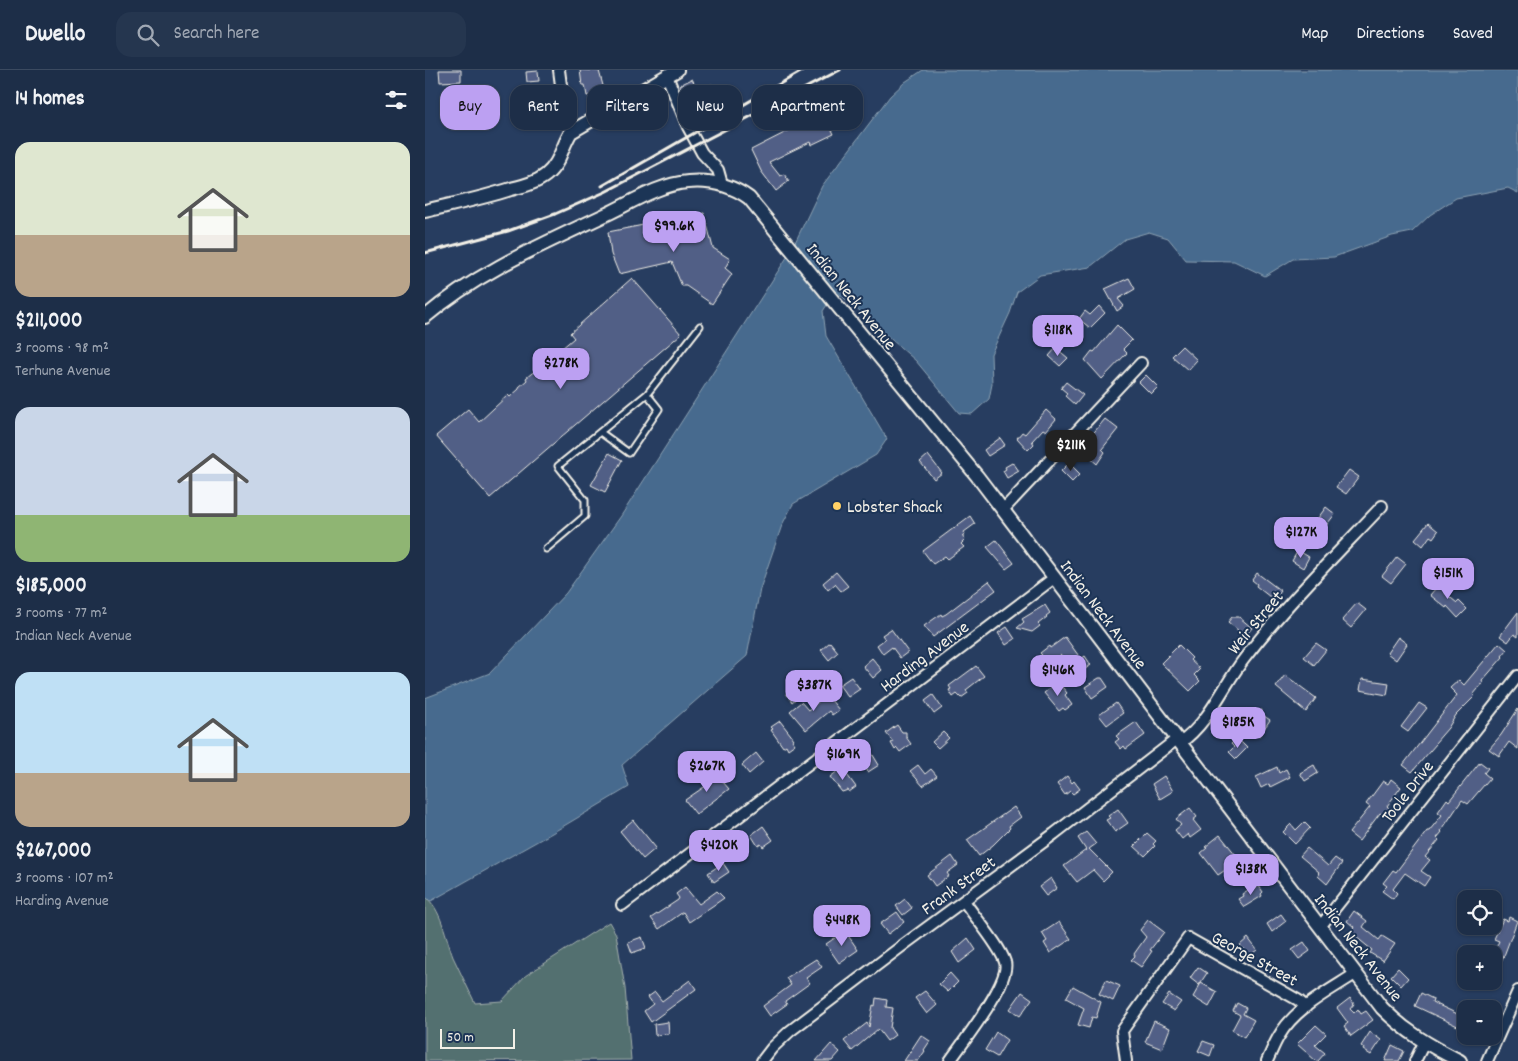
<!DOCTYPE html>
<meta charset="utf-8">
<style>
:root{--surface:#1d2e48;--page:#25364f;--text:#f1f3f6;--muted:#a0a8b4;--line:#3b4a60;--accent:#bca0f2}
body{margin:0;font-family:Dekko,sans-serif;background:var(--page);color:var(--text);height:100vh;display:flex;flex-direction:column;font-size:19px;white-space:nowrap}
*{box-sizing:border-box;margin:0}
p{font-size:16px;color:var(--muted)}
.icon{flex:none;width:28px;height:28px;fill:none;stroke:currentColor;stroke-width:2;stroke-linecap:round;stroke-linejoin:round}
.map{position:relative;flex:1;overflow:hidden}
.drawer{display:flex;flex-direction:column;background:var(--surface);width:425px}
.drawer>*{flex:none}
.guide{position:absolute;left:15px;top:15px;width:475px;height:45px;display:flex;gap:10px}
.fabs{position:absolute;left:1032px;top:820px;display:grid;gap:10px}
.fabs a{display:grid;place-items:center;width:45px;height:45px;border-radius:10px;background:var(--surface);box-shadow:0 1px 4px #0004,0 0 0 1px var(--line);font-size:25px}
.scale{position:absolute;left:15px;bottom:12px;width:75px;box-sizing:border-box;padding-left:5px;border:2px solid #f4f1e8;border-top:0;font-size:14px;line-height:18px;white-space:nowrap;color:#f4f1e8;-webkit-text-stroke:4px #1d3557;paint-order:stroke}
.price{position:absolute;translate:-50% -42px;padding:0 11px;border-radius:10px;background:var(--accent);color:#111;font-size:16px;line-height:32px;filter:drop-shadow(0 1px 2px #0008)}
.price::after{content:'';position:absolute;left:50%;top:30px;width:15px;height:11px;margin-left:-8px;background:inherit;clip-path:polygon(0 0,100% 0,50% 100%)}
.price.active{background:#222;color:#fff}
ul{padding:0;list-style:none}
li{display:grid;align-content:center;gap:10px;height:265px;padding:0 15px}
li span{display:grid;place-items:center;height:155px;border-radius:15px;color:#555}
li>.icon{margin-inline-start:auto}
span .icon{width:90px;height:90px;fill:#fffc;stroke-width:1}
li b{font-size:21px}
h2{display:flex;justify-content:space-between;align-items:center;height:60px;padding:0 15px;font-size:21px}
.pill{padding:0 18px;border-radius:15px;background:var(--surface);box-shadow:0 1px 4px #0004,0 0 0 1px var(--line);font-size:18px;line-height:45px}
.pill.active{background:var(--accent);color:#111}
header{display:flex;align-items:center;gap:30px;box-sizing:border-box;height:70px;padding:0 25px;background:var(--surface);border-bottom:1px solid var(--line)}
header strong{font-size:24px}
nav{display:flex;gap:28px;margin-inline-start:auto;font-size:18px}
.search{width:350px;height:45px;background:var(--page);display:flex;align-items:center;gap:12px;box-sizing:border-box;padding:0 18px;border-radius:15px;color:var(--muted);font-size:19px}
main{display:flex;flex:1;min-height:0}
.map>svg:first-child{display:block}
.green{fill:#53706f;stroke:#a4b0ac}
.water{fill:#476b8e;stroke:#8ca1b2}
.building{fill:#515e86;stroke:#f4f1e8}
.lines{fill:none;stroke-linecap:round;stroke-linejoin:round}
.service-casing{stroke:#f4f1e8;stroke-width:9}
.minor-casing{stroke:#f4f1e8;stroke-width:14}
.tertiary-casing{stroke:#f4f1e8;stroke-width:16}
.service{stroke:#1d3557;stroke-width:5}
.minor{stroke:#1d3557;stroke-width:10}
.tertiary{stroke:#1d3557;stroke-width:12}
.rail{stroke:#f4f1e8;stroke-width:3}
.poi-dot{fill:#ffd166;stroke:#1d3557;stroke-width:2}
.labels{text-anchor:middle;stroke-width:4;stroke-linejoin:round;paint-order:stroke}
.street-label{font-size:18px;fill:#f4f1e8;stroke:#1d3557}
.poi-label{font-size:18px;fill:#f4f1e8;stroke:#1d3557;text-anchor:start}
</style>
<header>
<strong>Dwello</strong>
<div class="search"><svg class="icon" aria-label="search" viewBox="0 0 24 24"><circle cx="10" cy="10" r="6"/><path d="M15 15l6 6"/></svg>Search here</div>
<nav><a>Map</a><a>Directions</a><a>Saved</a></nav>
</header>
<main>
<section class="drawer">
<h2>14 homes<svg class="icon" aria-label="filters" viewBox="0 0 24 24"><path d="M4 7h16M4 17h16"/><circle cx="9" cy="7" r="2"/><circle cx="15" cy="17" r="2"/></svg></h2>
<ul>
<li><span style="background:linear-gradient(#dfe7d0 60%,#b9a48a 0)"><svg class="icon" aria-label="home" viewBox="0 0 24 24"><path d="M3 11l9-7 9 7M6 9v11h12V9"/></svg></span><div><b>$211,000</b><p>3 rooms · 98 m²</p><p>Terhune Avenue</p></div></li>
<li><span style="background:linear-gradient(#c9d6e8 70%,#8fb573 0)"><svg class="icon" aria-label="home" viewBox="0 0 24 24"><path d="M3 11l9-7 9 7M6 9v11h12V9"/></svg></span><div><b>$185,000</b><p>3 rooms · 77 m²</p><p>Indian Neck Avenue</p></div></li>
<li><span style="background:linear-gradient(#bfe0f5 65%,#b9a48a 0)"><svg class="icon" aria-label="home" viewBox="0 0 24 24"><path d="M3 11l9-7 9 7M6 9v11h12V9"/></svg></span><div><b>$267,000</b><p>3 rooms · 107 m²</p><p>Harding Avenue</p></div></li>
</ul>
</section>
<div class="map">
<svg width="1093" height="991" viewBox="0 0 1093 991">
<rect width="100%" height="100%" fill="#273d60"/>
<filter id="ink" filterUnits="userSpaceOnUse"><feTurbulence type="fractalNoise" baseFrequency=".02" numOctaves="2"/><feDisplacementMap in="SourceGraphic" scale="10" xChannelSelector="R" yChannelSelector="G"/><feConvolveMatrix kernelMatrix="1 2 1 2 8 2 1 2 1" color-interpolation-filters="sRGB"/></filter>
<g filter="url(#ink)">
<path class="green" d="M0 827C16 837 21 869 28 887 35 902 43 918 50 933L77 931 100 906 184 852 191 864 200 918 206 990 0 991Z"/>
<path class="water" d="M498 0H1093V123L1083 118 1031 128 1005 145 987 162 967 166 909 187 868 189 840 206 809 191 761 190 743 168 724 162 700 169 665 197 615 205 592 222 585 243 566 284 567 314 564 329 547 344 534 343 491 291 411 221 398 241 401 266 462 369 451 385 368 434 357 455 335 519 322 586 197 695 204 717 127 763 6 831 0 827V628L65 603 141 523 196 446 366 181 397 116 465 26 480 12Z"/>
<path class="building" d="M14 0H36V11L15 12Z
M155 0 174 1 180 23 162 26 160 15H157Z
M113 1 114 11 102 12 101 2Z
M267 9 274 21 287 14 293 25 267 38 255 15Z
M418 25 430 49 407 60 409 64 386 75 385 72 344 92 355 106 359 104 364 111 351 121 336 101 326 80 375 55 371 48Z
M95 41 110 43V52L94 51Z
M58 43 61 55 50 57 47 45Z
M279 143 288 178 305 189 300 198 307 204 287 234 261 216H257L247 192 194 204 186 184 183 162Z
M207 208 256 264 65 428 11 366 43 339 54 352 83 325 85 327 94 319V317L102 310 101 308 112 299 113 300 122 292H138L130 284 149 268 145 263Z
M704 208 710 219 693 229 699 236 692 241 680 219Z
M674 236 680 243 665 258 654 249 660 241 665 245Z
M692 255 707 270 698 279 702 283 677 309 660 290 667 281 669 282Z
M757 276 772 290 763 300 747 286Z
M631 278 643 288 635 296 624 286Z
M721 305 733 317 726 324 714 312Z
M641 312 658 325 650 335 640 326 642 323 636 318Z
M621 340 631 349 621 361 618 359 607 371 609 374 603 380 592 368 597 362 600 364Z
M680 349 693 359 677 379 680 382 672 394 655 379Z
M575 368 580 375 563 386 559 380Z
M184 383 197 390 180 422 166 415Z
M503 385 517 403 509 409 495 392Z
M587 393 588 394H589L594 401 582 408 578 401 581 399 580 397Z
M644 393 655 404 647 412 636 401Z
M924 400 934 407 921 424 911 417Z
M901 437 910 444 896 462 888 455Z
M545 446 550 454 539 462 540 464 537 466 540 470 536 474 539 477 523 489 520 486 508 494 498 481Z
M1003 453 1013 461 1008 468 1005 466 998 476 990 469Z
M571 470 589 493 581 499 562 477Z
M874 481 884 487 878 498 867 491 872 482Z
M972 487 981 494 966 513 957 506Z
M411 502 423 516 416 521 410 514 403 520 398 513Z
M832 503 856 521 850 529 846 526 845 527 831 516 832 514 827 510Z
M564 511 571 520 508 567 499 556 516 544 517 546 521 544Z
M1016 512 1024 518 1020 523 1032 533 1034 531 1042 539 1033 548 1022 536 1021 538 1005 525Z
M932 533 941 540 926 558 917 550Z
M620 535 625 543 621 546 622 547 613 554 615 556 607 562 592 558 599 552 597 549Z
M1093 542V567L1089 564 1083 572 1075 566Z
M807 547H814L827 558 820 566 803 552Z
M582 557 590 569 581 575 573 563Z
M466 559 483 582 475 588 467 577 458 584 452 575 460 569 457 565Z
M640 567 656 589 660 586 666 595 650 606 636 585 632 588 631 586 621 593 615 586 617 585 615 583 624 576 625 578Z
M973 567 982 574 971 590 962 583Z
M405 572 413 582 404 590 396 580Z
M891 573 901 580 889 595 879 587Z
M1074 573 1082 580 1077 586 1078 587 1057 611 1058 613 1048 625 1050 626 1031 645 1023 658 1010 673 1011 674 987 702 978 695 1032 625 1025 618 1034 610 1039 615Z
M754 575 767 588 765 590 775 599 769 605 775 611 765 621 736 593Z
M447 588 457 600 448 608 438 596Z
M551 596 559 606 541 620 543 623 536 628 532 624 528 627 524 620 526 619 524 616Z
M860 605 891 628 881 642 851 617Z
M426 607 435 619 423 627 414 615Z
M674 608H677L683 617 667 628 660 617Z
M937 609 964 613 962 625 935 620Z
M633 612 642 623 640 625 647 635 640 640 638 638 634 641 619 623Z
M371 615 377 624 367 632 361 623Z
M402 625 414 640 407 645 404 641 381 660 365 641 376 632 383 640Z
M508 625 517 638 509 644 500 631Z
M691 633 698 643 682 655 674 645Z
M994 633 1002 638 983 662 976 657Z
M822 639 826 642 837 640 836 644 845 650 834 666 819 655 822 650 817 646Z
M1093 639V679L1084 672 1074 686 1064 679 1076 665Z
M355 651 369 669 367 670 370 674 363 679 361 675 358 677 346 660 348 659 346 657Z
M711 652 720 665 701 679 699 676 696 679 690 672 694 669 691 666Z
M472 655 477 662H481V667L486 674 475 682 472 678 470 680 466 673 468 672 461 663Z
M518 662 524 668 513 678 507 672Z
M812 668 822 678 811 689 804 682 809 677 806 674Z
M443 677 454 695 443 702 432 684Z
M331 683 338 692 324 704 317 695Z
M1055 692 1063 698 1059 703 1065 708 1043 734 1037 730 1016 761 1017 762 1012 768 1014 770 1000 787 1005 790 996 801 1005 807 999 816 980 803 968 819 972 823 968 829 957 821 962 816 958 813 968 800 971 802 1002 761H1004L1017 745 1013 742 1022 729 1024 731Z
M493 695 500 704 506 699 512 706 498 716 485 701Z
M889 695 893 703 880 711 875 703Z
M852 697 854 703 861 699 865 707 845 717 844 714 836 718 831 707Z
M417 698 431 717 424 722 423 720 417 722 405 707Z
M287 699 304 719 271 744 260 730 282 715 280 713 284 709 280 704Z
M642 706 647 713 649 711 655 719 648 724 645 721 640 725 632 714Z
M739 706 748 721 735 729 727 714Z
M966 709 976 717 962 736 965 739 960 746 955 743 934 771 924 763 945 737 941 734 958 711 963 714Z
M589 737 596 747 584 756 585 758 568 775 554 786 542 770Z
M765 738 772 747 768 750 776 760 765 768 763 764 757 769 750 760 756 755 751 749Z
M693 739 703 753 690 762 681 750 685 748 683 746Z
M208 750 231 778 218 789 195 761Z
M879 752 885 758 870 774 858 762 866 754 871 760Z
M338 756 348 770 338 777 336 774 333 776 326 765Z
M661 762 671 774 664 779 687 802 678 811 668 800 652 812 639 796 661 780 653 768Z
M722 763 731 771 728 774 730 776 720 786 709 776Z
M795 765 815 790 793 805 776 783 782 778 780 777Z
M882 778 903 796 910 788 917 793 902 814 893 806 894 804 893 803 894 802 875 786Z
M527 786 533 795 522 803 524 806 510 816 502 805Z
M298 793 304 802 289 812 283 803Z
M626 808 632 818 621 826 614 817Z
M834 816 838 822 836 824 837 826 819 837 813 829 818 826 817 824 823 820 825 821Z
M260 817 274 834 292 821 299 828 264 852 258 842 234 859 226 848 253 830 254 828 251 824Z
M480 829 487 838 478 845 471 836Z
M929 841 942 851 938 857 954 870 957 866 970 874 958 891 945 883 947 880 925 862 929 857 922 851Z
M472 842 479 852 463 864 455 854Z
M856 844 861 851 847 862 842 854Z
M1084 847 1092 851 1080 883 1069 907V882L1074 871 1069 869 1078 849 1083 851Z
M723 850 739 862 725 880 727 881 716 897 706 890 710 886 709 884 721 867 715 860Z
M634 852 646 869 625 883 619 873 622 871 617 863Z
M420 861 433 880 414 893 401 874Z
M217 867 221 878 207 883 203 872Z
M543 868 551 880 534 893 527 882Z
M823 868 832 880 824 886 815 875Z
M879 872 885 881 874 889 867 880Z
M391 889 397 897 381 908 385 913 360 931 362 934 345 946 338 936 366 915 361 908Z
M773 897 782 903 774 915 765 908Z
M973 898 983 908 976 916 966 906Z
M525 903 533 912 523 922 514 914Z
M265 910 271 919 226 952 219 941 228 934 223 927 230 922 237 931Z
M681 910 695 916 688 931 674 924Z
M776 913 792 922 784 937 768 927Z
M648 916 676 932 671 948 667 947 664 958 653 955 659 938 641 928Z
M500 921 512 935 502 944 490 928Z
M597 922 607 929 595 946 585 939Z
M996 923 1008 929 1007 932 1041 948V960L990 936Z
M744 924 756 932 749 941 737 934Z
M451 928 462 930 461 937 468 938 465 958 470 965 462 971 453 959 427 981 419 971 442 953 444 957 448 935 450 936Z
M925 928 929 934 925 939 929 943 933 939 936 944 941 941 948 950 926 966 919 956 923 953 912 938Z
M812 933 821 938 818 944 829 950 819 967 807 960 815 945 808 941Z
M729 951 745 958 737 979 720 972Z
M243 952 244 964 230 965 229 954Z
M891 955 901 964 890 975 900 983 893 991H891L872 974Z
M571 962 582 970 572 987 560 980Z
M945 962 956 970 946 985 938 980 939 978 936 976Z
M496 965 505 971 499 980 500 981 493 991H479Z
M778 971 789 975 785 986 773 981Z
M406 974 415 982 407 991H391Z
M967 975 979 981 974 991H960Z"/>
<g class="lines">
<defs>
<path id="service" d="M175 362 204 383 234 339 222 324
M121 479 160 446V430L133 396 222 324 275 256"/>
<path id="minor" d="M134 0 140 45 146 62
M242 6 263 57 277 83 293 100 297 114
M578 440 716 293
M755 673C784 653 798 616 819 589 861 534 910 486 957 436
M197 835 629 508
M895 857 1093 606
M337 991 347 978 365 961 477 876 629 764 752 669
M525 991C538 972 586 912 580 892 575 876 549 846 539 831
M701 991 697 961 763 868 873 930 881 937
M842 991C846 983 849 974 854 966 870 938 904 921 930 904
M990 991 999 973
M1062 991 1093 921"/>
<path id="tertiary" d="M0 141C29 134 58 128 86 119 98 116 111 113 121 105 135 94 137 76 146 62L252 0
M0 247C54 201 119 174 182 144 207 132 235 114 263 112 286 110 306 115 324 128L552 406 957 938C981 962 1005 976 1035 991"/>
</defs>
<use href="#service" class="service-casing"/>
<use href="#minor" class="minor-casing"/>
<use href="#tertiary" class="tertiary-casing"/>
<use href="#service" class="service"/>
<use href="#minor" class="minor"/>
<use href="#tertiary" class="tertiary"/>
<path class="rail" d="M177 116 379 0
M0 183 83 161 130 144 180 122 415 0"/>
</g>
</g>
<circle class="poi-dot" cx="412" cy="436" r="5"/>
<g class="labels">
<g class="street-label">
<text transform="translate(427 226) rotate(51)" y="6">Indian Neck Avenue</text>
<text transform="translate(679 544) rotate(53)" y="6">Indian Neck Avenue</text>
<text transform="translate(830 552) rotate(-50)" y="6">Weir Street</text>
<text transform="translate(499 586) rotate(-37)" y="6">Harding Avenue</text>
<text transform="translate(982 721) rotate(-52)" y="6">Toole Drive</text>
<text transform="translate(533 815) rotate(-36)" y="6">Frank Street</text>
<text transform="translate(934 877) rotate(52)" y="6">Indian Neck Avenue</text>
<text transform="translate(830 888) rotate(29)" y="6">George Street</text>
</g>
<g class="poi-label">
<text x="422" y="442">Lobster Shack</text>
</g>
</g>
</svg>
<div class="fabs">
<a><svg class="icon" aria-label="locate" viewBox="0 0 24 24"><circle cx="12" cy="12" r="6"/><path d="M12 2v4M12 18v4M2 12h4M18 12h4"/></svg></a>
<a>+</a>
<a>−</a>
</div>
<div class="scale">50 m</div>
<b class="price" style="left:249px;top:183px">$99.6K</b>
<b class="price" style="left:633px;top:287px">$118K</b>
<b class="price" style="left:136px;top:320px">$278K</b>
<b class="price active" style="left:646px;top:402px">$211K</b>
<b class="price" style="left:876px;top:489px">$127K</b>
<b class="price" style="left:1023px;top:530px">$151K</b>
<b class="price" style="left:633px;top:627px">$146K</b>
<b class="price" style="left:389px;top:642px">$387K</b>
<b class="price" style="left:813px;top:679px">$185K</b>
<b class="price" style="left:418px;top:711px">$169K</b>
<b class="price" style="left:282px;top:723px">$267K</b>
<b class="price" style="left:294px;top:802px">$420K</b>
<b class="price" style="left:826px;top:826px">$138K</b>
<b class="price" style="left:417px;top:877px">$448K</b>
<div class="guide">
<a class="pill active">Buy</a>
<a class="pill">Rent</a>
<a class="pill">Filters</a>
<a class="pill">New</a>
<a class="pill">Apartment</a>
</div>
</div>
</main>
